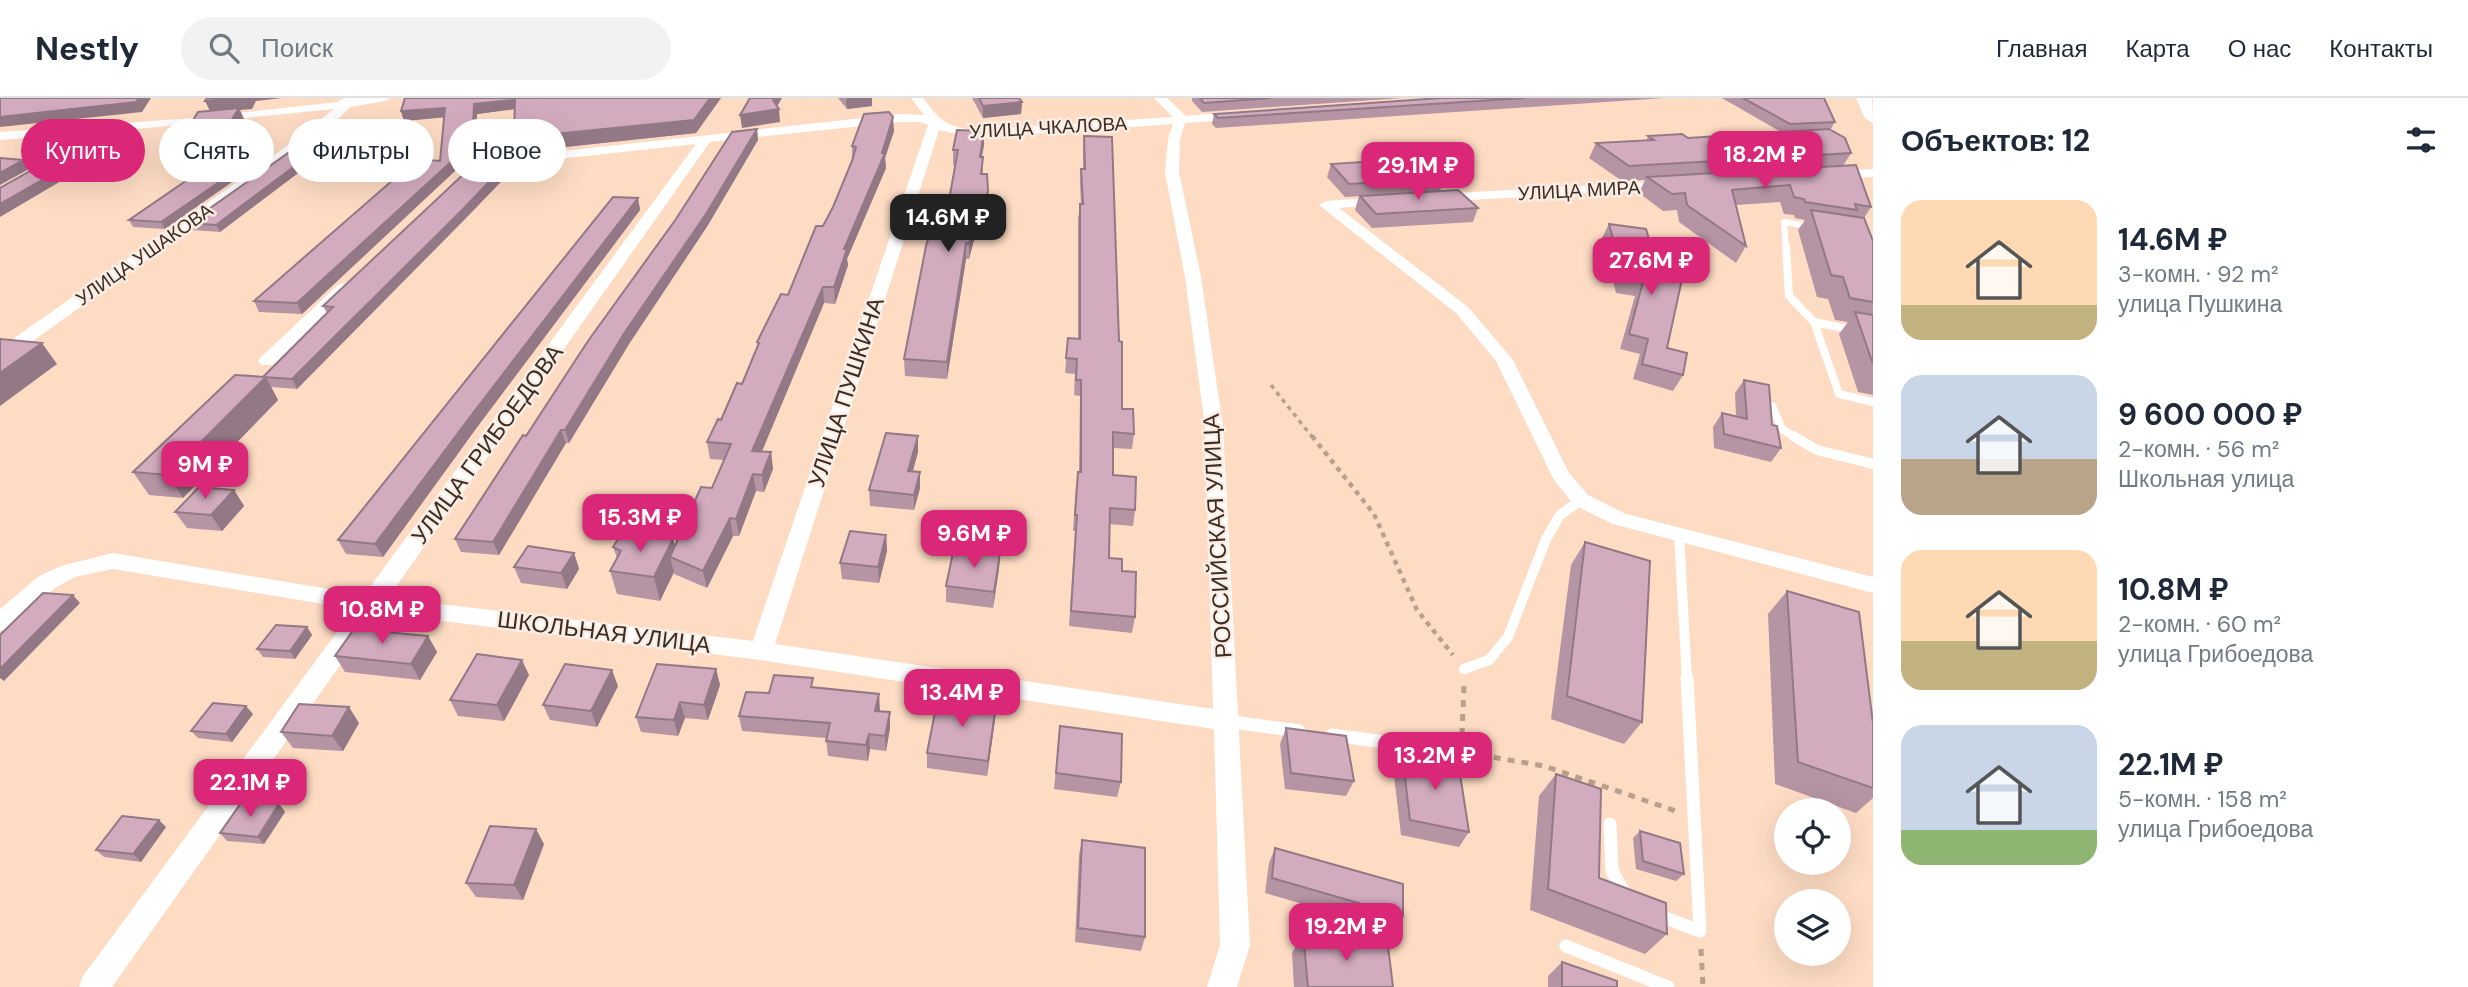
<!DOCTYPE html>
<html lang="ru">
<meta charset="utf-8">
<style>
:root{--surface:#fff;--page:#f2f2f3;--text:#1f2937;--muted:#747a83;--line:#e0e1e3;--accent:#db2777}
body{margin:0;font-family:"DM Sans",sans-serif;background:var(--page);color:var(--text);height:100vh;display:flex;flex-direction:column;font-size:26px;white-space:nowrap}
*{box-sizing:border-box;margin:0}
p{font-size:23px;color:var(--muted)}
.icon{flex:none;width:38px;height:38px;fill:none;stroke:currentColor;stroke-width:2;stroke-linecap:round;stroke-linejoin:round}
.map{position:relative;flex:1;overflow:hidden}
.drawer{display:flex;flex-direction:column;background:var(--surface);width:595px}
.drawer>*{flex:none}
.banner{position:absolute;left:21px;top:21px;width:665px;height:63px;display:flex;gap:14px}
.tools{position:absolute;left:1774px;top:700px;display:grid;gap:14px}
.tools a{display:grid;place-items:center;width:77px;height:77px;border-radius:50%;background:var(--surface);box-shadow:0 7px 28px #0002;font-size:35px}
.price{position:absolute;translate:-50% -60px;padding:0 16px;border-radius:14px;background:var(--accent);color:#fff;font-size:23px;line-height:46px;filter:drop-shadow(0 2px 4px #0008)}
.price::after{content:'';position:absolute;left:50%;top:42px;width:21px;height:16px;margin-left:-10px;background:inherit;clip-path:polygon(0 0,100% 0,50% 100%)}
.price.on{background:#222;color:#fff}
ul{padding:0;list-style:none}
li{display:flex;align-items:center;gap:21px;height:175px;padding:0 28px}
li span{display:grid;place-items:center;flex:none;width:196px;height:140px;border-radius:21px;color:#555}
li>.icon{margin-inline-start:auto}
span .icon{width:84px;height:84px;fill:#fffc;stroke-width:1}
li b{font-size:30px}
h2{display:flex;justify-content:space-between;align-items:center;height:84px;padding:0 28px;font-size:30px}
.chip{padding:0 24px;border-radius:32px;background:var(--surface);box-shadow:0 7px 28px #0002;font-size:24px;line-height:63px}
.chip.on{background:var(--accent);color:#fff}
header{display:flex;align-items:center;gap:42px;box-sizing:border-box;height:98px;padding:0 35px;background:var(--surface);border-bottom:2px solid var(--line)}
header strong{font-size:33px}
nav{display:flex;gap:38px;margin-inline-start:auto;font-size:24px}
.search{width:490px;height:63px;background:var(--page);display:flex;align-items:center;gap:18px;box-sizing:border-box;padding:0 24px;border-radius:38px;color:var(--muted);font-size:26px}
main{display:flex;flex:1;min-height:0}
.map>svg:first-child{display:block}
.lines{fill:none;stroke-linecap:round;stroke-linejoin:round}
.path-far2{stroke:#ba9f8c;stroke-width:3.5;stroke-dasharray:4.5 4.5;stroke-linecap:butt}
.path-far1{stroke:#ba9f8c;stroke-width:4.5;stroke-dasharray:5 5;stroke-linecap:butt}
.path{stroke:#ba9f8c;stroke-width:5;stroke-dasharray:7 7;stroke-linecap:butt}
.service-far3{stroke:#fff;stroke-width:6}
.service-far2{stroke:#fff;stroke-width:8}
.service-far1{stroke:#fff;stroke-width:10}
.service{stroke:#fff;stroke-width:13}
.minor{fill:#fff;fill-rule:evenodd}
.secondary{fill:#fff;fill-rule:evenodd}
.wall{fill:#b594a3}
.shaded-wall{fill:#937885}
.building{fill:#d2acbe;stroke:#937885;stroke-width:2}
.labels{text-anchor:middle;stroke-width:5;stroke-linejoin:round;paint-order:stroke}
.far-street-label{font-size:19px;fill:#3a2d24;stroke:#fbede4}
.street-label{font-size:23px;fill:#3a2d24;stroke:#fbede4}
</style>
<header>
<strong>Nestly</strong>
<div class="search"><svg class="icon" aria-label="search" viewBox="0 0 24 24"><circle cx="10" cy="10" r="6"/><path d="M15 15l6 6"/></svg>Поиск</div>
<nav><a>Главная</a><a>Карта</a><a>О нас</a><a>Контакты</a></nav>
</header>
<main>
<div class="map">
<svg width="1873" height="889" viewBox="0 0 1873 889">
<rect width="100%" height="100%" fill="#fedcc4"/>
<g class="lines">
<path class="path-far2" d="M1271 287 1313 340"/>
<path class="path-far1" d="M1312 338 1374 416 1417 512 1453 557"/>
<path class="path" d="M1462 637 1464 586
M1480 657 1544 668 1676 713
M1701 851 1703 889"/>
<path class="service-far3" d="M1786 150 1784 124 1813 129"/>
<path class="service-far2" d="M1786 148 1789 198 1814 224 1873 236
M1814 224 1839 296 1873 304
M1772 308 1782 331 1796 340"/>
<path class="service-far1" d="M1793 338 1817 352 1873 366
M1679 436 1687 582
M1464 571 1489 562 1508 539 1546 441 1560 417 1581 402"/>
<path class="service" d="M1225 623 1299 633
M1332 637 1461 654
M1610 726 1612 773 1625 796
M1655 816 1700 833 1687 580
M1566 848 1668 889"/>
<path class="minor" d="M345 0H391L385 3 350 9 335 24 281 66 6 262 0 263V250L271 60 334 11 117 33 0 100V90L100 34 0 42V34L193 20 337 4Z
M911 0H923C941 23 944 28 974 32L1173 19 1154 0H1167L1186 18 1241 13 1247 17 1241 21 1185 25 1180 41 1179 74 1201 179 1223 329 1250 847 1237 889H1207L1220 847 1214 631 761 562 377 515 112 889H79L83 878 354 511 113 471 75 479 55 490 8 530 0 533V511L39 478 61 468 113 455 364 497 696 46 485 69 479 65 480 62 900 16 924 17ZM900 24H920L928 27 753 543 388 500 710 44ZM1173 26 1168 41 1165 74 1185 179 1205 329 1213 611 775 546 939 32 974 40Z
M1873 71V79L1832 81 1825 77 1832 73Z
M1670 83 1675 84V90L1437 104 1430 100 1437 96Z
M1384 99 1391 103 1389 106 1339 110 1468 209 1513 262 1569 375 1588 397 1626 416 1873 479V495L1613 426 1574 407 1554 382 1496 263 1456 215 1319 107 1326 103Z
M344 185 350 187 352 190 350 193 273 267H261L258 263 261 259 338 187Z"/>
<path class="secondary" d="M1856 0H1872L1873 25 1865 20Z"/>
</g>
<path class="wall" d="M721 0 696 35 518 54 514 11 477 16 475 63 457 71 302 216 259 214 254 203 440 63 444 19 404 23 401 13Z
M838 0H872V8L847 11Z
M972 0H1019L1022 4 1021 16 983 20Z
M1192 0H1403L1202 14 1192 3Z
M1441 0H1664L1216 30 1212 26 1214 16Z
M1722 0H1824L1835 24 1830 32 1851 55 1843 68 1871 109 1864 120 1873 143V297L1858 294 1839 236 1848 224 1835 222 1828 201 1817 199 1798 132 1805 122 1795 120 1794 117 1784 116 1780 104 1736 107 1746 148 1736 165 1679 124 1677 112 1663 113 1639 95 1645 82 1622 83 1589 60 1596 45 1647 42 1648 38 1688 40 1781 34Z
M757 31 758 42 708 127 629 246 569 345H566L499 457 461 454 455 441 526 338Z
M894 33 885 60 886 70 847 161 848 167 835 206 824 205 762 353 771 354 773 371 764 394 756 393 739 438H733L707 490 674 476V474L660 503 617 496 610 473 617 460 613 449 675 447 712 390 724 362 710 361 707 344 742 286 757 249V244L788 197 833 109 852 61V48Z
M984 33 982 59 983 76 988 93 987 108 980 142H974L969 161H966L947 281 905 278 904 261 948 108 955 67H953V52Z
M1084 38 1122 311 1134 336 1132 351 1113 350V377L1135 412 1133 428 1109 426V460L1122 473 1135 519 1132 535 1069 528 1075 433H1073L1076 389 1079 374 1080 298 1074 297 1075 276 1065 275 1068 240 1078 241V120L1081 106 1080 84 1081 71H1083V51Z
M263 54 266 60 165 131 133 129 129 122Z
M311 56 314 63 220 134 193 132 189 125Z
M512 60 515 69 466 120 297 291 271 289 278 302 183 400 149 397 133 374 263 279 327 215 323 208Z
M1331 66 1445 80 1440 93 1478 110 1473 124 1372 130 1355 112 1359 98 1345 99 1327 79Z
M638 100 640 112 475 332 383 459 346 456 338 442Z
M1609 126 1646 131 1667 250 1683 277 1673 293 1633 281 1640 256 1620 251 1635 198 1616 195 1602 140Z
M1744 282 1772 327 1781 350 1771 364 1714 350 1713 329 1722 315 1736 319 1735 295Z
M918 354 913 373 920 390 914 412 870 408 869 392Z
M234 392 244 408 222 433 187 430 175 414Z
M886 437 887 453 879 485 842 481 840 465Z
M1585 444 1642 624 1624 646 1551 621 1571 467Z
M574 455 579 471 567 491 521 485 514 469Z
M1000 455 999 471 993 510 946 504V488Z
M1787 493 1873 625V700L1856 715 1775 686 1768 516Z
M307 529 312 537 295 561 263 559 257 551Z
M428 538 437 554 420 582 345 574 335 558Z
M716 571 720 587 708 622 685 620 678 638 641 634 636 619Z
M529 577 504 623 458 618 450 602Z
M618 588 597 629 550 622 543 607Z
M815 589 880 612V613L890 614V630L886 653 870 651 868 663 828 658 826 640 742 633 739 618 769 595Z
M253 616 232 644 198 640 191 633Z
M995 622 987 678 927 670V655Z
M359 625 343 653 293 650 281 634Z
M1060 628 1121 684 1117 699 1054 691Z
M1286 630 1354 683 1346 698 1285 691 1280 646Z
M1402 654 1469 734 1459 749 1401 737 1393 669Z
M1556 676 1599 780 1667 836 1645 856 1530 812 1539 698Z
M279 706 285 714 264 746 227 743 220 735Z
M166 729 141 764 104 759 96 752Z
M1640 733 1684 776 1676 783 1636 771 1633 740Z
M1082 742 1145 839 1141 853 1075 844 1079 757Z
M544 746 523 802 476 799 466 785Z
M1275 750 1403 818 1394 832 1265 795 1269 765Z
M1303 834 1393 889H1294L1292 855Z
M1562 864 1617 889H1548V878Z"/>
<path class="shaded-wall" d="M139 0H151L142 14 0 29V19Z
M231 0H282L256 3 252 11 240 12 245 23 238 35 196 39 190 27 211 15 205 3Z
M513 0H517L516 11 477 16 475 63 457 71 302 216 297 205 454 61 474 6Z
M710 0H721L696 35 518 54 514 40Z
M774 0H782L775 12 779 11 780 24 742 30 740 17 773 2Z
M850 0H872V8L847 11 846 1Z
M1022 4 1021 16 983 20V8Z
M445 10 448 19 404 23 401 13Z
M893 19 894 33 885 60 886 70 847 161 848 167 835 206 834 189 844 151 882 55Z
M757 31 758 42 708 127 629 246 569 345 565 332 625 234Z
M984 33V48L979 73 980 59Z
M263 54 266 60 165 131 161 124Z
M311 56 314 63 220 134 216 127Z
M512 60 515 69 466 120 297 291 292 281Z
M23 62 29 71 0 87V75Z
M72 65 78 73 0 119V106Z
M988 93 987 108 980 142 981 126Z
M638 100 640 112 475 332 383 459 375 446 470 319Z
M975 126 974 142 969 161V146Z
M966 145V161L947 281V264Z
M823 189 824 205 755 370 752 353Z
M42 245 57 266 0 308V275Z
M266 279 278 302 183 400 168 377Z
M561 332 566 345 499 457 493 444Z
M918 338V354L908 389V373Z
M771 354 773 371 764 394 762 377Z
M920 374V390L914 412V397Z
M753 376 756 393 739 438 736 421Z
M234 392 244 408 222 433 211 417Z
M730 420 733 438 707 490 703 473Z
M886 437 887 453 879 485 878 469Z
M673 441 679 463 670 459 674 474 660 503 654 479Z
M574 455 579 471 567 491 561 475Z
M1000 455 999 471 993 510 994 494Z
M73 497 80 505 4 583 0 580V571Z
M307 529 312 537 295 561 290 553Z
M428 538 437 554 420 582 411 566Z
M522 562 529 577 504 623 497 607Z
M716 571 720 587 708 622 704 607Z
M612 572 618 588 597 629 591 613Z
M879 596 880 612 876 629 875 613Z
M680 604 685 620 678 638 674 622Z
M996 607 995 622 987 678 988 663Z
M246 608 253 616 232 644 226 636Z
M349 609 359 625 343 653 332 638Z
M890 614V630L886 653 885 638Z
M869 636 870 651 868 663 866 647Z
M279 706 285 714 264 746 258 739Z
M159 722 166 729 141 764 133 756Z
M536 731 544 746 523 802 514 787Z"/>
<path class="building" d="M0 0H139L136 4 0 19Z
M207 0H231L205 3Z
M405 0H513V2L474 6 472 53 454 61 297 205 254 203 417 61 440 63 445 10 401 13Z
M515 0H710L694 22 514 40Z
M750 0H774L773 2 779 11 740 17Z
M979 0H1019L1022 4 983 8Z
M1200 0H1271L1204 5Z
M1441 0H1525L1218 20 1214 16Z
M1743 0H1824L1835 24 1790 26Z
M239 10 231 23 190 27 198 14Z
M889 14 893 19 882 55H885L844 151H847L834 189H823L752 353 771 354 762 377 753 376 736 421 730 420 703 473 670 459 701 389 712 390 731 346 707 344 718 321 721 322 737 285 742 286 759 245 757 244 781 196 788 197 816 128H823L833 109 852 63 856 49 852 48 864 16Z
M757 31 706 116 625 234 565 332H561L493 444 455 441 523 337 526 338 588 243 676 121 732 34Z
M1829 31 1845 40 1851 55 1629 68 1596 45 1654 42 1648 38 1682 36 1688 40Z
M957 32 984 33 980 59H983L981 76H987L988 93 981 126H975L969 146 966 145 947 264 904 261 926 148 938 108H948L958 52H953Z
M1084 38 1112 39 1119 243 1122 244V311H1133L1134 336 1113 334V377L1136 379 1135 412 1110 410 1109 460 1122 461V473L1136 474 1135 519 1071 513 1077 417H1075L1078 374H1081V282H1076L1077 261 1066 260 1068 240 1080 241V106H1083L1081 71H1085Z
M231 52 263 54 161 124 129 122Z
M288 55 311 56 216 127 189 125Z
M0 60 23 62 0 75Z
M512 60 463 111 292 281 263 279 333 209 323 208 468 72 492 61Z
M1422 60 1445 80 1349 86 1331 66Z
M48 63 72 65 0 106V90Z
M1856 67 1871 109 1855 106 1857 112 1805 104 1804 101 1794 99 1790 87 1732 92 1746 148 1687 107 1685 95 1672 96 1647 79Z
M1458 92 1478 110 1376 116 1360 98Z
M613 99 638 100 470 319 375 446 338 442Z
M1811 112 1864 120 1873 143V204L1850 200 1843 179 1831 177Z
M1609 126 1646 131 1657 168 1684 172 1667 250 1687 255 1683 277 1642 266 1648 241 1629 236 1643 184 1624 180Z
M1855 214 1873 217V266Z
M0 241 42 245 0 275Z
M235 277 266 279 168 377 133 374Z
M1744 282 1769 287 1772 327 1777 328 1781 350 1724 336 1722 315 1747 321Z
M886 335 918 338 908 373 920 374 914 397 869 392Z
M199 389 234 392 211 417 175 414Z
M623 433 673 441 654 479 610 473 621 453 613 449Z
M850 433 886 437 878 469 840 465Z
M1585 444 1650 463 1642 624 1567 598Z
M528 448 574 455 561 475 514 469Z
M954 450 1000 455 994 494 946 488Z
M1787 493 1859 514 1873 625V690L1798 664Z
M43 495 73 497 0 571V537Z
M276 527 307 529 290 553 257 551Z
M354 531 428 538 411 566 335 558Z
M477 556 522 562 497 607 450 602Z
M565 566 612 572 591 613 543 607Z
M657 566 716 571 704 607 680 604 674 622 636 619Z
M774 577 813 580 811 589 879 596 875 613 890 614 885 638 869 636 866 647 826 643 830 625 739 618 746 594 769 595Z
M938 599 996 607 988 663 927 655Z
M213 605 246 608 226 636 191 633Z
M299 606 349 609 332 638 281 634Z
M1060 628 1122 636 1121 684 1056 675Z
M1286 630 1346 638 1354 683 1291 675Z
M1402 654 1458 663 1469 734 1410 722Z
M1556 676 1601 691 1599 780 1666 805 1667 836 1548 791Z
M243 702 279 706 258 739 220 735Z
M122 718 159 722 133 756 96 752Z
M490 728 536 731 514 787 466 785Z
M1640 733 1680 745 1684 776 1643 763Z
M1082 742 1145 750V839L1078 830Z
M1275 750 1403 786V818L1272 780Z
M1303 834 1388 848 1393 889H1308Z
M1562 864 1617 883V889H1562Z"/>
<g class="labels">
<g class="far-street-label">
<text transform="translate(1048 29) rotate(-3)" y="7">УЛИЦА ЧКАЛОВА</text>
<text transform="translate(1579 92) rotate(-3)" y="7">УЛИЦА МИРА</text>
<text transform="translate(144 156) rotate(-35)" y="7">УЛИЦА УШАКОВА</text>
</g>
<g class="street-label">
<text transform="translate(846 294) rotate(-72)" y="8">УЛИЦА ПУШКИНА</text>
<text transform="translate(487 346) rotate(-54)" y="8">УЛИЦА ГРИБОЕДОВА</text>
<text transform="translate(1217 438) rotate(-93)" y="8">РОССИЙСКАЯ УЛИЦА</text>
<text transform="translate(604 534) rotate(7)" y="8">ШКОЛЬНАЯ УЛИЦА</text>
</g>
</g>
</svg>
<div class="tools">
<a><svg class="icon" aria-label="locate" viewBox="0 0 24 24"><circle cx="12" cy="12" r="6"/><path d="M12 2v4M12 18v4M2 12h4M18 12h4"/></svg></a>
<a><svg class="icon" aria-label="layers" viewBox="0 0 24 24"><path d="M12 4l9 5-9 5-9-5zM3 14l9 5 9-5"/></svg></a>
</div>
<b class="price" style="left:1765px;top:93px">18.2M ₽</b>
<b class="price" style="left:1418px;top:104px">29.1M ₽</b>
<b class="price on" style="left:948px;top:156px">14.6M ₽</b>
<b class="price" style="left:1651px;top:199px">27.6M ₽</b>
<b class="price" style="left:205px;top:403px">9M ₽</b>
<b class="price" style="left:640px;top:456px">15.3M ₽</b>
<b class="price" style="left:974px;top:472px">9.6M ₽</b>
<b class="price" style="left:382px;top:548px">10.8M ₽</b>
<b class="price" style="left:962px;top:631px">13.4M ₽</b>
<b class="price" style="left:1435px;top:694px">13.2M ₽</b>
<b class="price" style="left:250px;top:721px">22.1M ₽</b>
<b class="price" style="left:1346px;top:865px">19.2M ₽</b>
<div class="banner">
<a class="chip on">Купить</a>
<a class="chip">Снять</a>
<a class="chip">Фильтры</a>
<a class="chip">Новое</a>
</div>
</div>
<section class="drawer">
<h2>Объектов: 12<svg class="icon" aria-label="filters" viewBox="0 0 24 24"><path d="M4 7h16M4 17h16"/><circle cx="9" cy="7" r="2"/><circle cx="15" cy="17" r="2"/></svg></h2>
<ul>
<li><span style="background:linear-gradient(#ffd9b3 75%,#c2b280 0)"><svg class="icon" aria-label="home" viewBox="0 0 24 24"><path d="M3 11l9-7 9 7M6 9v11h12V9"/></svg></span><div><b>14.6M ₽</b><p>3-комн. · 92 m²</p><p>улица Пушкина</p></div></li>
<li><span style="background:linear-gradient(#c9d6e8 60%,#b9a48a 0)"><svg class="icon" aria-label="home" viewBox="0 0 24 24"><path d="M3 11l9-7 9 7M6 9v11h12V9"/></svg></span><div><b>9 600 000 ₽</b><p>2-комн. · 56 m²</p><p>Школьная улица</p></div></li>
<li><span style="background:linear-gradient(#ffd9b3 65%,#c2b280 0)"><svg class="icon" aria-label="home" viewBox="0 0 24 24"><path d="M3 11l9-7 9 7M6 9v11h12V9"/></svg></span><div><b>10.8M ₽</b><p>2-комн. · 60 m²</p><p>улица Грибоедова</p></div></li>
<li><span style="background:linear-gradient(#c9d6e8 75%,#8fb573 0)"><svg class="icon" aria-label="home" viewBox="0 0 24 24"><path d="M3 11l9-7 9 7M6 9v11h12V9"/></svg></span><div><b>22.1M ₽</b><p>5-комн. · 158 m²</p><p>улица Грибоедова</p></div></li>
</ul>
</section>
</main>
